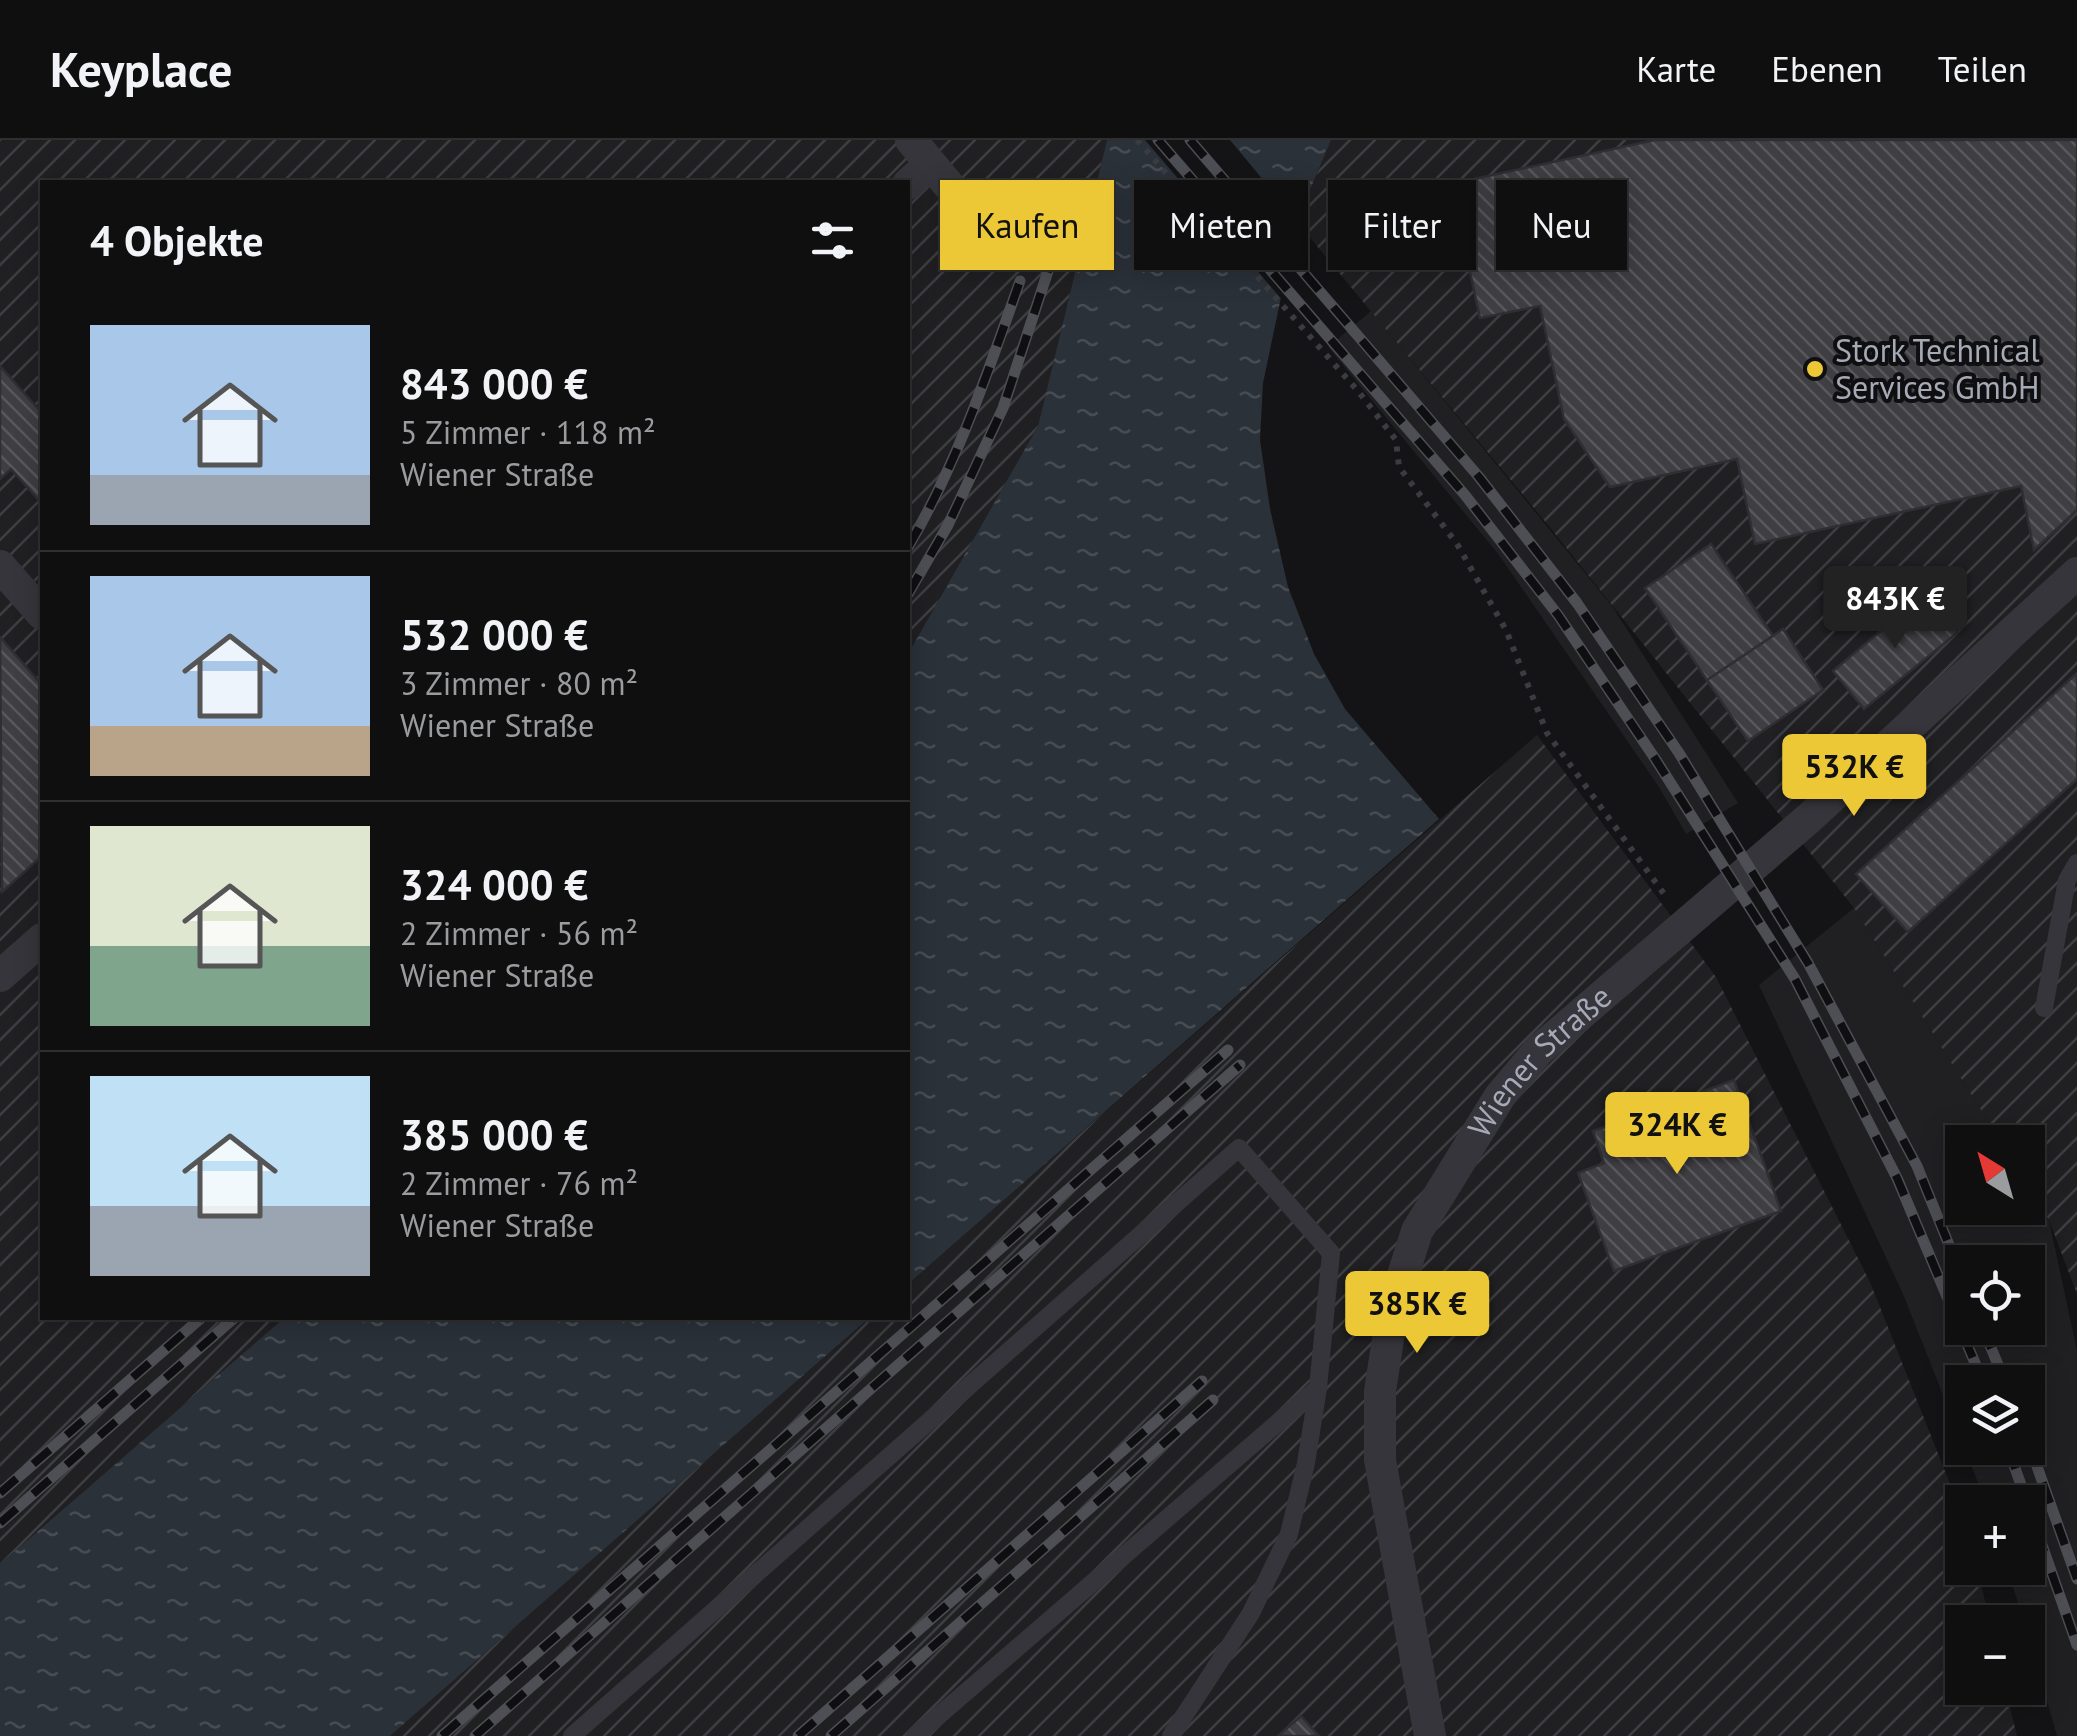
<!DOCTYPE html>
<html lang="de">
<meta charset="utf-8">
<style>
:root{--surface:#0f0f10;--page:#181819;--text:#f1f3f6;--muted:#9b9c9f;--line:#2f2f30;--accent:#ecc836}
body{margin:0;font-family:"PT Sans",sans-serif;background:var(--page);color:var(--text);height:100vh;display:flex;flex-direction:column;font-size:38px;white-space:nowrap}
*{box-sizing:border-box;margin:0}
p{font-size:32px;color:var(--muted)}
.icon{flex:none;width:55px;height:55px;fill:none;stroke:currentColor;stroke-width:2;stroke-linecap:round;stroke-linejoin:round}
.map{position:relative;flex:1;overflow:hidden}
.drawer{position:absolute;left:40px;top:40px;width:870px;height:1140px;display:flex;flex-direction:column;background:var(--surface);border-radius:0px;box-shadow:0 5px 25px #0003,0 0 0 2px var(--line)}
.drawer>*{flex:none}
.top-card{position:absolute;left:940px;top:40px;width:950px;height:90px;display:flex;gap:20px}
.needle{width:65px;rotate:323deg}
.tools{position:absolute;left:1945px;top:985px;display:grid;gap:20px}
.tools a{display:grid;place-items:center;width:100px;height:100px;border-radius:0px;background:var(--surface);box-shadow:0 5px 25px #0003,0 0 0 2px var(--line);font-size:50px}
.price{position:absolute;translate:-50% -85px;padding:0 22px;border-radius:10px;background:var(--accent);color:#111;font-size:32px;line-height:65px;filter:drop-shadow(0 2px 5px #0008)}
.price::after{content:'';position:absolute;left:50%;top:60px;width:30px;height:22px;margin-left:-15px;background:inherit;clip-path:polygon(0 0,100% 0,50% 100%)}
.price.current{background:#222;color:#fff}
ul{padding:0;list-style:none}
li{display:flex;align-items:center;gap:30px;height:250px;padding:0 50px}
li+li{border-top:2px solid var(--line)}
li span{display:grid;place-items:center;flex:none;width:280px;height:200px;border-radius:0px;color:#555}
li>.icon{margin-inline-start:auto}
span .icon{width:120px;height:120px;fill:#fffc;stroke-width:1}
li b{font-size:42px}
h2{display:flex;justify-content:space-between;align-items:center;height:120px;padding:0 50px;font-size:42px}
.chip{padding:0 35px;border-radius:0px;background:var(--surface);box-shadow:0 5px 25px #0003,0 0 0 2px var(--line);font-size:35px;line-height:90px}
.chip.current{background:var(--accent);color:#111}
header{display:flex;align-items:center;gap:60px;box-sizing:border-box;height:140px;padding:0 50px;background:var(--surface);border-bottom:2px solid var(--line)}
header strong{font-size:48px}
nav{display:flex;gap:55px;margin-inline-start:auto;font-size:35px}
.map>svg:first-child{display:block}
.built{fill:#202023;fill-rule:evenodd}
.industrial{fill:url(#industrial-furrows)}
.water{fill:url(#water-ripples)}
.pier{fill:#141416}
.building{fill:url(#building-back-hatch);stroke:#2f2e32;stroke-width:2.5}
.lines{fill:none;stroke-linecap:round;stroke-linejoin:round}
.path{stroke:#3b3c41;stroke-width:6;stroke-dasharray:5 8;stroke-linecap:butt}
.service{stroke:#35353b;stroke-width:18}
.minor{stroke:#35353b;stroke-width:32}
.rail-casing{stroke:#4e4f55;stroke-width:11}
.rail{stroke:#0f0f11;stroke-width:8;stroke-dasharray:22;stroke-linecap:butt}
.poi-dot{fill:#ecc836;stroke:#0f0f11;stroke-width:4}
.labels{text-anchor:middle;stroke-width:8;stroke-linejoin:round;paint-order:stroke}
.poi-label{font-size:32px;fill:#a6a9b6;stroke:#0f0f11;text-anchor:start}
.street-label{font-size:32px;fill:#a6a9b6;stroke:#0f0f11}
</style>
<header>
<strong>Keyplace</strong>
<nav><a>Karte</a><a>Ebenen</a><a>Teilen</a></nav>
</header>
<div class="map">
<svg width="2077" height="1596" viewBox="0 0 2077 1596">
<defs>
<pattern id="industrial-furrows" width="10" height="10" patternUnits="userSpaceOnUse" patternTransform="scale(2.5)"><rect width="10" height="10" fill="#202023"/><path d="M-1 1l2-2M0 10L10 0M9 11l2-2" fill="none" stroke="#3d3e41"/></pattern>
<pattern id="water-ripples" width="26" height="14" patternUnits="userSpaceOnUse" patternTransform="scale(2.5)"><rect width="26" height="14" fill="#2b3139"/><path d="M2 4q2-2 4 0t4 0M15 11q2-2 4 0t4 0" fill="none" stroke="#474c53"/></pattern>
<pattern id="building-back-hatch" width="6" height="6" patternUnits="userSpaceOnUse" patternTransform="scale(2.5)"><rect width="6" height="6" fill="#3e3e43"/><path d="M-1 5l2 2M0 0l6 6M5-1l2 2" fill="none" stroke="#57575c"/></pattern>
</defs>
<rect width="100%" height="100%" fill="#141416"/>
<path class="built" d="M1371 171 1612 466 1738 663 1686 694 1659 647 1499 415 1328 207Z
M1854 768 2001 1002H1962V1068H2028V1045L2049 1080 2077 1211V1596H2057L2028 1495V1482H2024L2007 1428H2028V1362H1986L1964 1308H2028V1242H1962V1303L1903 1154 1759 845ZM1962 1122H2028V1188H1962Z"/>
<path class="industrial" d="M0 0H1107L1038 286 908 514V42H42V1178H284L0 1424Z
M1331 0H2077V1154L2049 1080 2028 1045V1002H2001L1854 768 1552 390 1297 82Z
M1537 595 1716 837 1870 1142 1962 1374V1428H1977L1990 1482H1962V1548H2005L2017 1596H390L869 1178H908V1144Z"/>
<path class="water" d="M1107 0H1331L1297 81 1263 243 1260 300 1270 369 1288 447 1314 514 1345 569 1439 679 908 1144V514L1038 286Z
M284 1178H869L390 1596H0V1424Z"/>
<path class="pier" d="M1145 0H1230L1301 86 1284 162Z"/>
<path class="building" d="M1655 0H2077V370L2034 410 2021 346 1755 404 1737 319 1610 347 1564 279 1540 166 1480 178 1451 44Z
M0 226 42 273V364L11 329 0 339Z
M1711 404 1773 496 1707 540 1645 448Z
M1926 453 1958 492 1864 569 1833 531Z
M1783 489 1823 550 1748 601 1707 540Z
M0 497 42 545V716L2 752Z
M2077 533V639L1908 792 1856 734Z
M1734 940 1781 1071 1614 1131 1578 1033 1604 1023 1593 991Z
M1301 1576 1319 1596H1278Z"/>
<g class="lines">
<path class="path" d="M1137 0 1358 251 1396 300 1399 327 1457 404 1506 490 1547 593 1667 758"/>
<path class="service" d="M2044 868 2067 740 2077 723
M572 1596 1239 1008 1331 1113 1318 1248 1306 1323 1289 1394 1251 1473 1171 1596
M915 1596 1318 1248"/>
<g class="minor">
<path d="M911 0 975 77"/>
<path d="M908 44 930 24"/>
<path d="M0 426 42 474"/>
<path d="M0 836 42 799"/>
<path id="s1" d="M1430 1596 1380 1320V1251L1393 1167 1417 1091 1500 956 1539 910 1808 679 2077 433"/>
</g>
<defs>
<path id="rail" d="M1158 0 1465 355 1558 475 1656 620 1795 839 1897 1038 1983 1242
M1190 0 1479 337 1577 463 1679 613 1808 823 1917 1026 1962 1137
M908 407C957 324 988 232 1020 141
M908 454 948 385 1003 268 1051 122
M1983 1188 2005 1242
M2028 1301 2077 1439
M2008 1308 2077 1505
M0 1353 201 1178
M0 1383 234 1178
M442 1596 1228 910
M475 1596 1240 925
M798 1596 1202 1241
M831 1596 1213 1260"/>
</defs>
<use href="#rail" class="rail-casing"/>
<use href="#rail" class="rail"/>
</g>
<circle class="poi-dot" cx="1815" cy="229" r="10"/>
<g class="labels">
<g class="poi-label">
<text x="1835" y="222">Stork Technical<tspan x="1835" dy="37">Services GmbH</tspan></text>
</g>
<g class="street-label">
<text dy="11" stroke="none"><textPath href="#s1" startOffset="725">Wiener Straße</textPath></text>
</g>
</g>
</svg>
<div class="tools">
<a><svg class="needle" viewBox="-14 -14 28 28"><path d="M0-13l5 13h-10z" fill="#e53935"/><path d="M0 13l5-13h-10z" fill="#9b9c9f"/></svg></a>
<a><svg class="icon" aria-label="locate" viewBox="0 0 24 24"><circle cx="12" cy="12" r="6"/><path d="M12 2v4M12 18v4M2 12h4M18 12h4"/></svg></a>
<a><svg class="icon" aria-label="layers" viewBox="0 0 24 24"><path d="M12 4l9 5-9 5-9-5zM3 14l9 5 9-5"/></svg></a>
<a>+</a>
<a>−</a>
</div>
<b class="price current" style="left:1895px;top:511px">843K €</b>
<b class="price" style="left:1854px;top:679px">532K €</b>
<b class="price" style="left:1677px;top:1037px">324K €</b>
<b class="price" style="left:1417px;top:1216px">385K €</b>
<div class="top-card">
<a class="chip current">Kaufen</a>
<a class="chip">Mieten</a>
<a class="chip">Filter</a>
<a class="chip">Neu</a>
</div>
<section class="drawer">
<h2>4 Objekte<svg class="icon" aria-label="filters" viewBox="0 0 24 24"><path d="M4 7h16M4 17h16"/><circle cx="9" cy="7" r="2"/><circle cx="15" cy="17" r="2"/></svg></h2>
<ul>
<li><span style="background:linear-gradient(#a9c7e8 75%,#9aa5b1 0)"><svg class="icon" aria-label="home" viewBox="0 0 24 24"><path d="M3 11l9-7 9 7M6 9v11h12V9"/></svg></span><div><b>843 000 €</b><p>5 Zimmer · 118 m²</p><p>Wiener Straße</p></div></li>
<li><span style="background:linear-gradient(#a9c7e8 75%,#b9a48a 0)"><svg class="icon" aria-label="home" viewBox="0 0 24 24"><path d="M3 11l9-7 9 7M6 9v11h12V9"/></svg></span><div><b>532 000 €</b><p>3 Zimmer · 80 m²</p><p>Wiener Straße</p></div></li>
<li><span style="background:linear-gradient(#dfe7d0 60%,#7fa58c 0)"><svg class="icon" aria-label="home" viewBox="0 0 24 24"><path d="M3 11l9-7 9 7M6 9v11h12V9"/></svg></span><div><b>324 000 €</b><p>2 Zimmer · 56 m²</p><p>Wiener Straße</p></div></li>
<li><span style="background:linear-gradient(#bfe0f5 65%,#9aa5b1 0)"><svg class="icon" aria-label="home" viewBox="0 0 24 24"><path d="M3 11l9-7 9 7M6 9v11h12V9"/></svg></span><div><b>385 000 €</b><p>2 Zimmer · 76 m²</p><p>Wiener Straße</p></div></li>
</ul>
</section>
</div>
